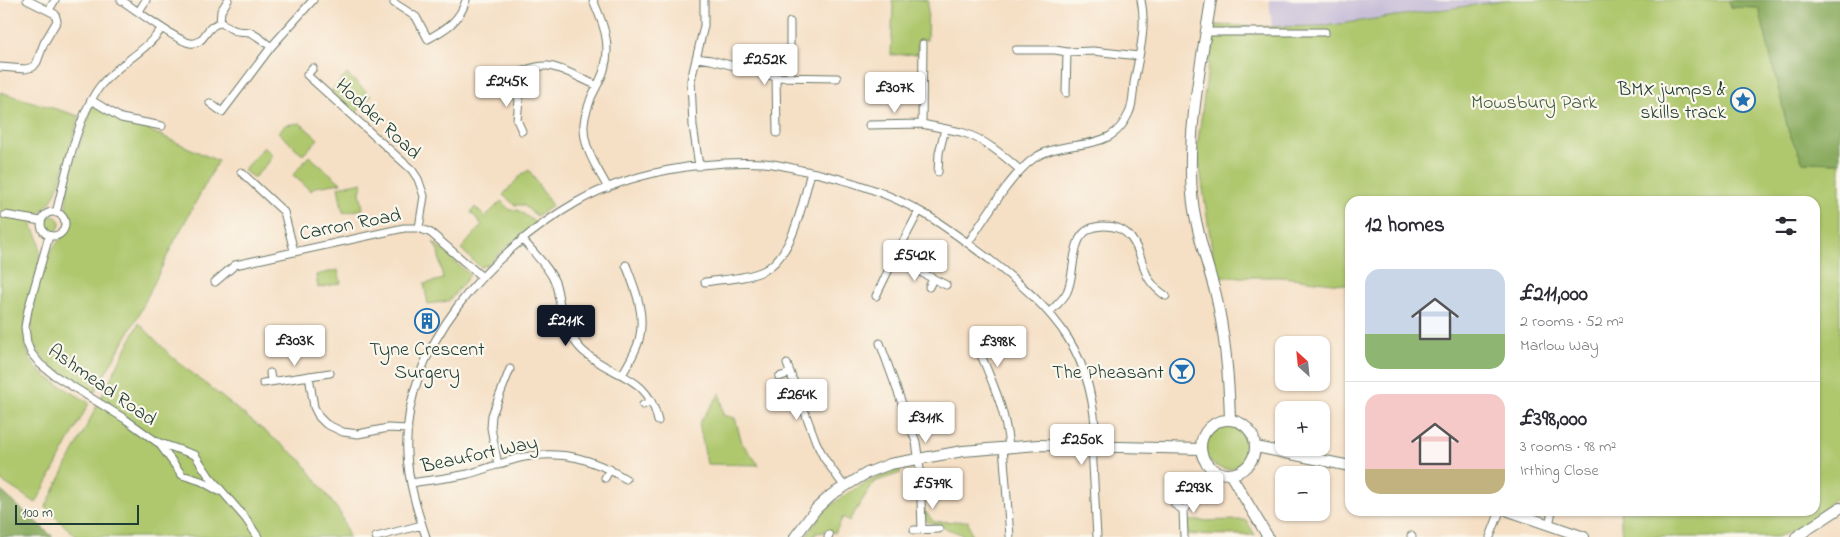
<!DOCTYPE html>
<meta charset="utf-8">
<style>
:root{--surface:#fff;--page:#f7f7f7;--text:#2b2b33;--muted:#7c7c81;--line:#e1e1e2;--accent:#111827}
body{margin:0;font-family:"Indie Flower",sans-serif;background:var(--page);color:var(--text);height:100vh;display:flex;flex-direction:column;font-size:19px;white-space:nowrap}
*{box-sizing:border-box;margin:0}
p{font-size:16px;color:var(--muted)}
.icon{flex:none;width:28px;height:28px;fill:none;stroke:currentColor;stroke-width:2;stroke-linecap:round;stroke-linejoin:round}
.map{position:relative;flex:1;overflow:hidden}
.drawer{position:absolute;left:1345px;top:196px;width:475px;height:320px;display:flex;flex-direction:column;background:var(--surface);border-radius:15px;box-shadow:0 1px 4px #0004}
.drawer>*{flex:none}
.needle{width:32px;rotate:333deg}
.buttons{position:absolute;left:1275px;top:336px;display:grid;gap:10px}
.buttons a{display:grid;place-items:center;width:55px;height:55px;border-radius:10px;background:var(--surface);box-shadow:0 1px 4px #0004;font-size:25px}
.scale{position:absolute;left:15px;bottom:12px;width:124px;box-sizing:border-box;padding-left:5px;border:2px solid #1f3d34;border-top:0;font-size:14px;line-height:18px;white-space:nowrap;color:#1f3d34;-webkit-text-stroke:4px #fbf7ec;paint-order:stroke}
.price{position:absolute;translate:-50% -42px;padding:0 11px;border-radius:5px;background:#fff;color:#222;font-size:16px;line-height:32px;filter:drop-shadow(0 1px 2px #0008)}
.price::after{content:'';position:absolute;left:50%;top:30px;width:15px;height:11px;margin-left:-8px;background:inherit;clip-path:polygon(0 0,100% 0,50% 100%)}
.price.active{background:var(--accent);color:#fff}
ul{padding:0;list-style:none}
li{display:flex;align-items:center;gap:15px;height:125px;padding:0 20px}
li+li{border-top:1px solid var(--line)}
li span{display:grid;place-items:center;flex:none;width:140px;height:100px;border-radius:15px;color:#555}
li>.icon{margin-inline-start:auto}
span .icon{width:60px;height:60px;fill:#fffc;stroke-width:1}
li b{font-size:21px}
h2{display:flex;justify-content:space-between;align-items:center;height:60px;padding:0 20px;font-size:21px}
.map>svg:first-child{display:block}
.industrial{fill:#c8bfd8}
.green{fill:#afc86e;stroke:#678251}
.forest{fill:#8bac61;stroke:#55744a}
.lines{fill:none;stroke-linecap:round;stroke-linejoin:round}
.street-casing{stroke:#6a7667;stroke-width:9}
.secondary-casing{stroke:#6a7667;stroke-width:12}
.street{stroke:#fff;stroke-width:7}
.secondary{stroke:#fff;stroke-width:10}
.labels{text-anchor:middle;stroke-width:4.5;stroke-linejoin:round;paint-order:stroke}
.poi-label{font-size:20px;fill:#1f3d34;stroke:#fbf7ec;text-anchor:end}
.park-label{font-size:20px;fill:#436042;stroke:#fbf7ec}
.street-label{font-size:20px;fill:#1f3d34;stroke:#fbf7ec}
</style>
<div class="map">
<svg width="1840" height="537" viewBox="0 0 1840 537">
<rect width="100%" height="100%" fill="#fbf7ec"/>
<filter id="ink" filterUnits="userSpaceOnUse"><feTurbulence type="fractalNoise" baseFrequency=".02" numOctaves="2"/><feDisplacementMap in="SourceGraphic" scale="10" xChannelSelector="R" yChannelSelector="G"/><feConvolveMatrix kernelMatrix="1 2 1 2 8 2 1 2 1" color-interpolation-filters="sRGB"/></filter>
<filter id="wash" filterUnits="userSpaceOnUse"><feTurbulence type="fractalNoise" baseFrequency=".0096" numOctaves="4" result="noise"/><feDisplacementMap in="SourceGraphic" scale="20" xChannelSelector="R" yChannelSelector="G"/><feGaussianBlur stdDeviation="1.12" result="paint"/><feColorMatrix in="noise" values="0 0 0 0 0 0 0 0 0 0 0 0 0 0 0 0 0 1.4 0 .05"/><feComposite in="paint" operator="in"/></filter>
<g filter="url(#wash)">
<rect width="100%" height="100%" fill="#f5dfc5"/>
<path class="industrial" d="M1269 0H1510L1325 26 1272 27Z"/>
<path class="green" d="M892 0H928L927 40H918V54L891 55 893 6Z
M1510 0H1729L1731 7 1759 8 1789 133 1803 162 1840 163V495L1801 527 1777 537H1622L1620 511H1815V201H1350V285L1283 277H1216L1197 148 1214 25 1272 27 1325 26Z
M347 74 371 96 355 114 331 92Z
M0 92 79 116C71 141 64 178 51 201 47 208 41 212 34 216L32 227C60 259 0 327 37 369 51 382 73 392 89 403L36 503 0 480Z
M93 105 218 161 173 244 138 316 94 393C76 382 55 372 41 356 19 332 40 278 51 251 55 243 64 238 67 230 71 223 65 212 66 204 69 170 83 137 93 105Z
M300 123 318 139 303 155 278 132 285 125Z
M264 147 273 155 269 160 270 161 254 178 243 170Z
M309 156 341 183 315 187 311 191 293 175Z
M529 170 552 206 537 216 523 205H515L503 195 522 174Z
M363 182 360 192 363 209 343 213 338 187Z
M501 201 510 210H518L536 223 505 248 487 265 480 267 461 249 482 225 471 212 475 207 485 217Z
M44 224a8 8 0 1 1 16 0a8 8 0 1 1-16 0Z
M433 242 470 275 449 301 428 304 424 284 443 279 438 251Z
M338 270 341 283 318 288 316 275Z
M139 323 172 357 302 461 340 513 349 537H77L45 508Z
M720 393 723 415 735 418 742 443 759 465 707 464 699 423Z
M1205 447a22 22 0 1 1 44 0a22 22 0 1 1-44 0Z
M899 469 901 473 874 482 849 521 843 517 835 533 826 530 824 532 816 533 814 537H806C828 499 860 484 899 469Z
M925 511 934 522 968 521 972 537H964V535L928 522 925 518Z
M1246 520 1255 535 1188 534 1187 521Z"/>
<path class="forest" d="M1729 0H1840V163L1803 162 1789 133 1759 8 1731 7Z
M0 490 53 537H0Z"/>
</g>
<g filter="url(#ink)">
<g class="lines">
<defs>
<path id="street" d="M121 0C135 9 177 41 190 43 203 45 204 32 213 26 222 19 226 27 234 30 238 32 244 31 249 32 257 35 265 42 271 47
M593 0C603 23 612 44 604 70 601 80 595 89 591 98 588 108 583 118 584 128 584 150 598 169 608 188
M394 3 416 17 428 39C446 29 460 21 466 0
M49 10 55 0
M139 11 146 0
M220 23 221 11 228 0
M1206 32H1325
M923 44 922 124C935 127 948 129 961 132 983 138 1003 155 1020 170
M1016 50H1055L1067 52
M696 58 711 60 776 77 837 78
M0 67 25 69 33 67 37 62 44 43 57 21 55 14 27 0
M313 68 307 75 412 170 418 179 424 196 419 228
M776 77 777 133
M790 77V22
M509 78 519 100 517 120 522 131
M496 85C511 77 530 65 548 66 564 68 581 79 596 85
M1066 93 1067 52 1093 51 1139 56
M91 100 121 118 162 126
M210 103 222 112 271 47 313 0
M869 125 922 124
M699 166 693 126 691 80 704 26V0
M241 172 284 212 294 251
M938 172 939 153 945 129
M41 224a12 12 0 1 1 24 0a12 12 0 1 1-24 0Z
M56 213C65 177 78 113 101 85 119 63 146 52 162 28
M5 215 41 221
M49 236 28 310 25 327 27 343 31 353 40 364 54 375 125 419 157 442 195 455 209 476 246 519 258 537
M522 239C533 252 548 266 555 282 557 287 558 294 559 300 563 318 569 338 583 351 612 378 648 373 658 421
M968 243C985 218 1010 176 1033 159 1056 142 1086 149 1110 136 1118 131 1125 122 1129 113 1133 105 1133 93 1134 83 1139 56 1147 27 1141 0
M894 259 946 285
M215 282 235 265 404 228H419L431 233 482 277
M705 282C723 279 746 279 763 271 793 257 803 201 811 172
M929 287 933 279
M876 296 894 259 919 211
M1050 312C1055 306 1064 299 1067 292 1078 269 1066 225 1105 226 1115 226 1125 230 1131 238 1148 261 1137 276 1166 296
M880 343 916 442 920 469 922 529
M976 343C991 380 1005 406 1009 447
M787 364 816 442 824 458 844 486
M270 373 271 381
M622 375C628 364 636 352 639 340 646 314 635 288 626 265
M309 376 314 407 319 417 326 424 343 432 358 434 388 428 408 429
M779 377 790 373
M263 383 330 373
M643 405 651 401
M158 442 182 475 201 481 219 491
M1092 446 1097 537
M1003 447 1010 536
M498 465 491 428 492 415 510 369
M605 478 610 469
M411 483C430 480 450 478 468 474 487 469 505 461 524 457 564 450 593 459 626 479
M1175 505 1183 510 1184 537
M1183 510 1190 504
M1549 525 1552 511
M914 530 939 529
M1411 536 1412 537
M376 537 422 525
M426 537C417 510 408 481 407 453 402 347 490 252 577 202 630 172 704 160 764 163 777 164 789 167 801 170 843 178 885 191 923 213 946 226 967 243 989 259 1058 313 1095 354 1096 446
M828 537 829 535
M1490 537 1500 511"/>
<path id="secondary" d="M1211 0C1201 65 1185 138 1193 203 1197 235 1208 265 1216 295 1225 335 1229 379 1230 420
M1201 447a27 27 0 1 1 54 0a27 27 0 1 1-54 0Z
M1256 447 1350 466
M1230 474 1268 537
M1509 511 1584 537
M795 537 816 509 831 495 867 473 890 464 963 451 1038 445 1201 449
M1796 537 1840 508"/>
</defs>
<use href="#street" class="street-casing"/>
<use href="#secondary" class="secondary-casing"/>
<use href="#street" class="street"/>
<use href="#secondary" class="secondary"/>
</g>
</g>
<defs>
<symbol id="sight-ring" viewBox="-11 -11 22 22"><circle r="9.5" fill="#fbf7ec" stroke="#1f6fb2" stroke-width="1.5"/><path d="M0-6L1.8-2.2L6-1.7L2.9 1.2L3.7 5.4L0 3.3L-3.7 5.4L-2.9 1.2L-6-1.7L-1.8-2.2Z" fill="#1f6fb2"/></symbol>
<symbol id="building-ring" viewBox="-11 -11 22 22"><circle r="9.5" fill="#fbf7ec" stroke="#1f6fb2" stroke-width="1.5"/><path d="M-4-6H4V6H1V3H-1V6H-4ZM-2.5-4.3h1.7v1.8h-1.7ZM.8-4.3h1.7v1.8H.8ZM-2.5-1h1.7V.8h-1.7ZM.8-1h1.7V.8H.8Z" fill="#1f6fb2"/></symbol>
<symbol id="bar-ring" viewBox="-11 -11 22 22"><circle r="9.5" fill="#fbf7ec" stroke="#1f6fb2" stroke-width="1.5"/><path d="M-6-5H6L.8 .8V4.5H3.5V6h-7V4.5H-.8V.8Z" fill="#1f6fb2"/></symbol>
</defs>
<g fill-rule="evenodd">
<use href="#sight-ring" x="1729" y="86" width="28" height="28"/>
<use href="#building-ring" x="413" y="307" width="28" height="28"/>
<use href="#bar-ring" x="1168" y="357" width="28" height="28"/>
</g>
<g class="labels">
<g class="poi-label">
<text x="1726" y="95">BMX jumps &amp;<tspan x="1726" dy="23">skills track</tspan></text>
<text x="427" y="355" text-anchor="middle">Tyne Crescent<tspan x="427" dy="23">Surgery</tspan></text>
<text x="1164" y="378">The Pheasant</text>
</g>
<g class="park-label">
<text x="1534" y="108">Mowsbury Park</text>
</g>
<g class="street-label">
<text transform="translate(379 118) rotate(43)" y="7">Hodder Road</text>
<text transform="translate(350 223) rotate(-11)" y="7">Carron Road</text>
<text transform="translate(103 384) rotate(35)" y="7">Ashmead Road</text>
<text transform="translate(479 453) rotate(-12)" y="7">Beaufort Way</text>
</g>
</g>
</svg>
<div class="buttons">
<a><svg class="needle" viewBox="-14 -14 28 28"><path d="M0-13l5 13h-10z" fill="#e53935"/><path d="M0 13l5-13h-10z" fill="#7c7c81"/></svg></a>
<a>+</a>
<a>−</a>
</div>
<div class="scale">100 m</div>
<b class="price" style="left:765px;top:86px">£252K</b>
<b class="price" style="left:507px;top:108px">£245K</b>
<b class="price" style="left:895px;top:114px">£307K</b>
<b class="price" style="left:915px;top:282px">£542K</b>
<b class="price active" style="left:566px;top:347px">£211K</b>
<b class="price" style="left:295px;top:367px">£303K</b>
<b class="price" style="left:998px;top:368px">£398K</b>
<b class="price" style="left:797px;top:421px">£264K</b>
<b class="price" style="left:926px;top:444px">£311K</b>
<b class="price" style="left:1082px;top:466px">£250K</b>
<b class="price" style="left:933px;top:510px">£579K</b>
<b class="price" style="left:1194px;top:514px">£293K</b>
<section class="drawer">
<h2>12 homes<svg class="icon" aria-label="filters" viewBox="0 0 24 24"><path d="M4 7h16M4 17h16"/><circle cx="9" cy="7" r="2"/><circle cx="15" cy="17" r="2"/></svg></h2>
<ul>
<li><span style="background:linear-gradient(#c9d6e8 65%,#8fb573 0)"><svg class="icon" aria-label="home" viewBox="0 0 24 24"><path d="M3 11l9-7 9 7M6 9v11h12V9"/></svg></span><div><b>£211,000</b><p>2 rooms · 52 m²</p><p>Marlow Way</p></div></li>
<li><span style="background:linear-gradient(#f6c9c9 75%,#c2b280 0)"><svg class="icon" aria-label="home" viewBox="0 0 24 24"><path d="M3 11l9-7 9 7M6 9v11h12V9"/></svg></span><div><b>£398,000</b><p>3 rooms · 98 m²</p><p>Irthing Close</p></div></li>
</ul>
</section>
</div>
